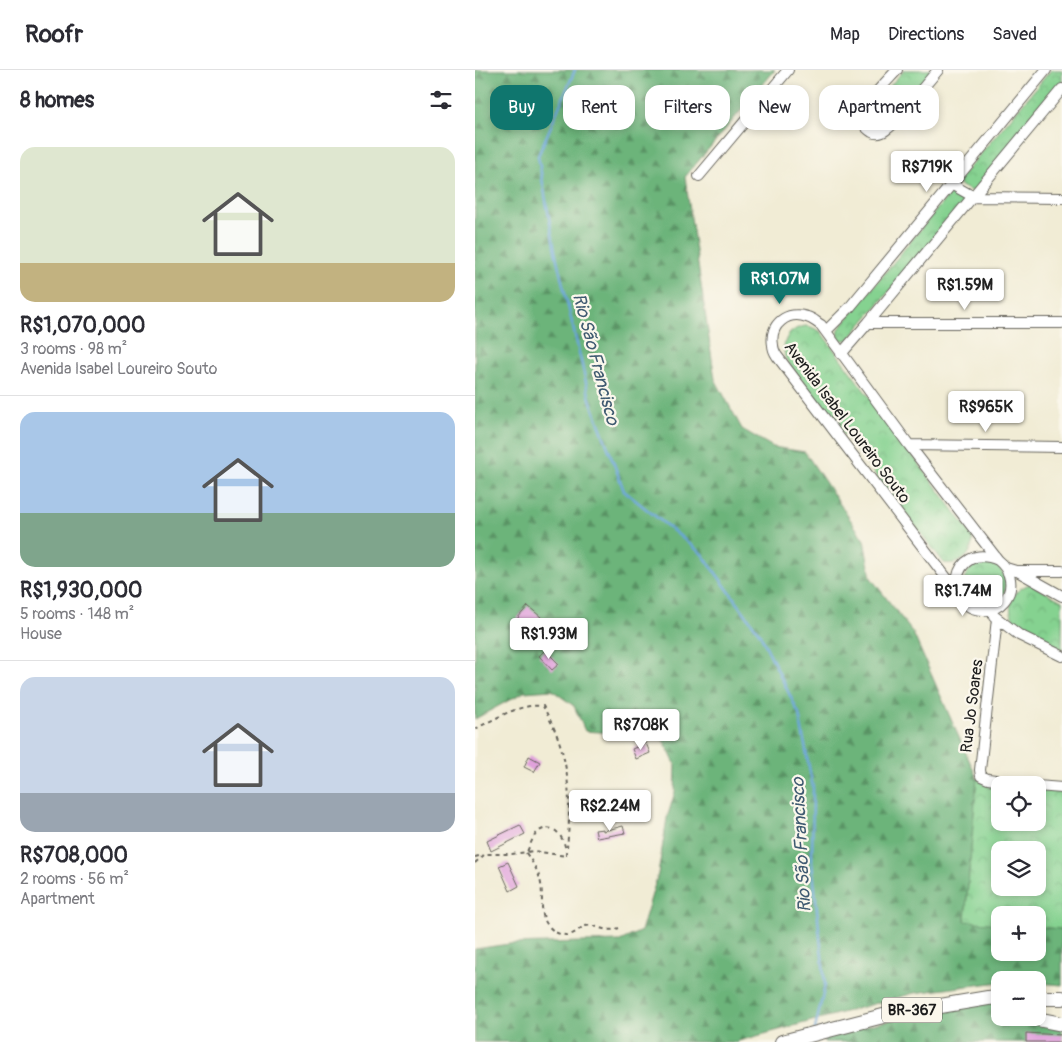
<!DOCTYPE html>
<meta charset="utf-8">
<style>
:root{--surface:#fff;--page:#f2f2f3;--text:#2b2b33;--muted:#7c7c81;--line:#e1e1e2;--accent:#0f766e}
body{margin:0;font-family:Pangolin,sans-serif;background:var(--page);color:var(--text);height:100vh;display:flex;flex-direction:column;font-size:19px;white-space:nowrap}
*{box-sizing:border-box;margin:0}
p{font-size:16px;color:var(--muted)}
.icon{flex:none;width:28px;height:28px;fill:none;stroke:currentColor;stroke-width:2;stroke-linecap:round;stroke-linejoin:round}
.map{position:relative;flex:1;overflow:hidden}
.details{display:flex;flex-direction:column;background:var(--surface);width:475px}
.details>*{flex:none}
.hud{position:absolute;left:15px;top:15px;width:475px;height:45px;display:flex;gap:10px}
.buttons{position:absolute;left:516px;top:706px;display:grid;gap:10px}
.buttons a{display:grid;place-items:center;width:55px;height:55px;border-radius:10px;background:var(--surface);box-shadow:0 2px 8px #0003;font-size:25px}
.price{position:absolute;translate:-50% -42px;padding:0 11px;border-radius:5px;background:#fff;color:#222;font-size:16px;line-height:32px;filter:drop-shadow(0 1px 2px #0008)}
.price::after{content:'';position:absolute;left:50%;top:30px;width:15px;height:11px;margin-left:-8px;background:inherit;clip-path:polygon(0 0,100% 0,50% 100%)}
.price.active{background:var(--accent);color:#fff}
ul{padding:0;list-style:none}
li{display:grid;align-content:center;gap:10px;height:265px;padding:0 20px}
li+li{border-top:1px solid var(--line)}
li span{display:grid;place-items:center;height:155px;border-radius:15px;color:#555}
li>.icon{margin-inline-start:auto}
span .icon{width:90px;height:90px;fill:#fffc;stroke-width:1}
li b{font-size:21px}
h2{display:flex;justify-content:space-between;align-items:center;height:60px;padding:0 20px;font-size:21px}
.pill{padding:0 18px;border-radius:15px;background:var(--surface);box-shadow:0 2px 8px #0003;font-size:18px;line-height:45px}
.pill.active{background:var(--accent);color:#fff}
header{display:flex;align-items:center;gap:30px;box-sizing:border-box;height:70px;padding:0 25px;background:var(--surface);border-bottom:1px solid var(--line)}
header strong{font-size:24px}
nav{display:flex;gap:28px;margin-inline-start:auto;font-size:18px}
main{display:flex;flex:1;min-height:0}
.map>svg:first-child{display:block}
.forest{fill:url(#forest-firs);stroke:#44684b}
.park{fill:url(#park-crowns);stroke:#507756;fill-rule:evenodd}
.lines{fill:none;stroke-linecap:round;stroke-linejoin:round}
.stream{stroke:#6aa5da;stroke-width:2.5}
.building{fill:#e0a1db}
.minor-casing{stroke:#67655d;stroke-width:12}
.major-casing{stroke:#67655d;stroke-width:16}
.path{stroke:#67655d;stroke-width:2;stroke-dasharray:4 4;stroke-linecap:butt}
.minor{stroke:#fff;stroke-width:10}
.major{stroke:#fff;stroke-width:14}
.labels{text-anchor:middle;stroke-width:4.5;stroke-linejoin:round;paint-order:stroke}
.shield{fill:#fbf7ec;stroke:#5f5e5a;stroke-width:1}
.shield-label{font-size:15px;font-weight:bold;fill:#1c1c1c}
.street-label{font-size:16px;fill:#1c1c1c;stroke:#fbf7ec}
.water-label{font-size:18px;font-style:italic;fill:#3f5a71;stroke:#fbf7ec}
</style>
<header>
<strong>Roofr</strong>
<nav><a>Map</a><a>Directions</a><a>Saved</a></nav>
</header>
<main>
<section class="details">
<h2>8 homes<svg class="icon" aria-label="filters" viewBox="0 0 24 24"><path d="M4 7h16M4 17h16"/><circle cx="9" cy="7" r="2"/><circle cx="15" cy="17" r="2"/></svg></h2>
<ul>
<li><span style="background:linear-gradient(#dfe7d0 75%,#c2b280 0)"><svg class="icon" aria-label="home" viewBox="0 0 24 24"><path d="M3 11l9-7 9 7M6 9v11h12V9"/></svg></span><div><b>R$1,070,000</b><p>3 rooms · 98 m²</p><p>Avenida Isabel Loureiro Souto</p></div></li>
<li><span style="background:linear-gradient(#a9c7e8 65%,#7fa58c 0)"><svg class="icon" aria-label="home" viewBox="0 0 24 24"><path d="M3 11l9-7 9 7M6 9v11h12V9"/></svg></span><div><b>R$1,930,000</b><p>5 rooms · 148 m²</p><p>House</p></div></li>
<li><span style="background:linear-gradient(#c9d6e8 75%,#9aa5b1 0)"><svg class="icon" aria-label="home" viewBox="0 0 24 24"><path d="M3 11l9-7 9 7M6 9v11h12V9"/></svg></span><div><b>R$708,000</b><p>2 rooms · 56 m²</p><p>Apartment</p></div></li>
</ul>
</section>
<div class="map">
<svg width="587" height="972" viewBox="0 0 587 972">
<defs>
<pattern id="forest-firs" width="22" height="20" patternUnits="userSpaceOnUse" patternTransform="scale(1.25)"><rect width="22" height="20" fill="#6cb47a"/><path d="M5 1l3.5 6h-7zM16 11l3.5 6h-7z" fill="#589263"/></pattern>
<pattern id="park-crowns" width="20" height="18" patternUnits="userSpaceOnUse" patternTransform="scale(1.25)"><rect width="20" height="18" fill="#85d290"/><path d="M2 6a3 3 0 1 1 6 0M12 15a3 3 0 1 1 6 0" fill="none" stroke="#72b47c"/></pattern>
</defs>
<rect width="100%" height="100%" fill="#fbf7ec"/>
<filter id="ink" filterUnits="userSpaceOnUse"><feTurbulence type="fractalNoise" baseFrequency=".02" numOctaves="2"/><feDisplacementMap in="SourceGraphic" scale="10" xChannelSelector="R" yChannelSelector="G"/><feConvolveMatrix kernelMatrix="1 2 1 2 8 2 1 2 1" color-interpolation-filters="sRGB"/></filter>
<filter id="wash" filterUnits="userSpaceOnUse"><feTurbulence type="fractalNoise" baseFrequency=".0096" numOctaves="4" result="noise"/><feDisplacementMap in="SourceGraphic" scale="20" xChannelSelector="R" yChannelSelector="G"/><feGaussianBlur stdDeviation="1.12" result="paint"/><feColorMatrix in="noise" values="0 0 0 0 0 0 0 0 0 0 0 0 0 0 0 0 0 1.4 0 .05"/><feComposite in="paint" operator="in"/></filter>
<g filter="url(#wash)">
<rect width="100%" height="100%" fill="#f1ecd5"/>
<path class="forest" d="M0 0H300L210 107 240 309 267 359 298 377 330 382 389 470 396 508 438 563 502 708 490 850 525 854V882H562L563 857 587 859V915L563 913 562 910H525V912L439 923 260 972H0V879L34 874 145 871 166 861 183 804 192 748 200 722 201 696 189 671 166 657 139 663 110 661 99 636 77 620 49 622 0 649Z
M511 930 525 936V948H550L587 956V972H349L348 965Z"/>
<path class="park" d="M429 0H457L410 56C399 59 392 53 392 42Z
M576 0H587V13L499 120 496 121 481 113Z
M477 121 490 127 491 130 373 270H366L363 266 364 259Z
M331 256 336 257 345 261 497 465C500 483 487 496 469 493L311 290C305 273 313 258 331 256Z
M489 514a21 21 0 1 1 42 0a21 21 0 1 1-42 0Z
M555 514 587 531V580C569 570 530 558 536 533 538 523 546 517 555 514Z
M502 708 507 712 531 715H525V752H562L563 719 587 722V859L563 857 562 845H525V854L490 851ZM525 780H562V818H525Z"/>
<g class="lines">
<path class="stream" d="M100 0 63 86 80 181 115 329 149 421 227 484 285 564 324 644 338 718 337 792 350 915 340 959"/>
</g>
<g id="blocks">
<path class="building" d="M53 536 66 547 55 560 42 549Z
M70 580 84 594 77 600 64 586Z
M171 673 175 683 161 689 157 679Z
M54 686 65 692 59 702 49 697Z
M45 755 50 764 16 781 12 771Z
M148 756 150 763 122 768 120 760 128 759V761Z
M33 792 44 816 35 821 24 796Z
M551 963 587 965V972H551Z"/>
</g>
</g>
<g filter="url(#ink)">
<use href="#blocks" fill-opacity="0" stroke="#67655d" stroke-width="1"/>
<g class="lines">
<defs>
<path id="minor" d="M422 0C415 8 389 34 387 42 385 50 390 58 397 62 405 66 411 60 417 55L463 0
M224 106 313 0
M476 114 499 127 587 128
M393 253H587
M351 261 375 237 571 0
M366 284 393 253 587 19
M434 375 587 377
M531 498 541 501H587
M544 502 587 526
M483 523 302 286C300 283 298 279 298 275 294 254 313 240 332 247 337 248 341 252 346 255L434 375 523 490C536 500 540 518 529 531 524 537 516 541 509 540 467 540 476 470 523 490
M519 546 544 565 587 586
M522 549 505 700 506 706 513 709 557 715
M562 716 587 718"/>
<path id="major" d="M562 928H587
M557 948 587 954
M307 972 412 945 513 928 525 927"/>
</defs>
<use href="#minor" class="minor-casing"/>
<use href="#major" class="major-casing"/>
<path class="path" d="M0 659C20 649 45 633 68 636 73 646 79 657 83 668 95 701 96 742 92 777
M51 783C58 793 64 802 66 814 69 832 62 849 79 861 83 864 88 865 93 865 101 864 104 858 110 856 122 853 128 864 144 858
M0 787 8 785
M0 793 10 784H37L59 781 91 786C92 772 80 749 63 762 57 767 55 777 51 783"/>
<use href="#minor" class="minor"/>
<use href="#major" class="major"/>
</g>
</g>
<g class="labels">
<rect class="shield" x="407" y="927.5" width="60" height="25" rx="4"/>
<g class="shield-label">
<text x="437" y="945">BR-367</text>
</g>
<g class="street-label">
<text transform="translate(373 352) rotate(53)" y="6">Avenida Isabel Loureiro Souto</text>
<text transform="translate(496 636) rotate(-83)" y="6">Rua Jo Soares</text>
</g>
<g class="water-label">
<text transform="translate(121 289) rotate(75)" y="6">Rio São Francisco</text>
<text transform="translate(326 775) rotate(-93)" y="6">Rio São Francisco</text>
</g>
</g>
</svg>
<div class="buttons">
<a><svg class="icon" aria-label="locate" viewBox="0 0 24 24"><circle cx="12" cy="12" r="6"/><path d="M12 2v4M12 18v4M2 12h4M18 12h4"/></svg></a>
<a><svg class="icon" aria-label="layers" viewBox="0 0 24 24"><path d="M12 4l9 5-9 5-9-5zM3 14l9 5 9-5"/></svg></a>
<a>+</a>
<a>−</a>
</div>
<b class="price" style="left:452px;top:123px">R$719K</b>
<b class="price active" style="left:305px;top:235px">R$1.07M</b>
<b class="price" style="left:490px;top:241px">R$1.59M</b>
<b class="price" style="left:511px;top:363px">R$965K</b>
<b class="price" style="left:488px;top:547px">R$1.74M</b>
<b class="price" style="left:74px;top:590px">R$1.93M</b>
<b class="price" style="left:166px;top:681px">R$708K</b>
<b class="price" style="left:135px;top:762px">R$2.24M</b>
<div class="hud">
<a class="pill active">Buy</a>
<a class="pill">Rent</a>
<a class="pill">Filters</a>
<a class="pill">New</a>
<a class="pill">Apartment</a>
</div>
</div>
</main>
